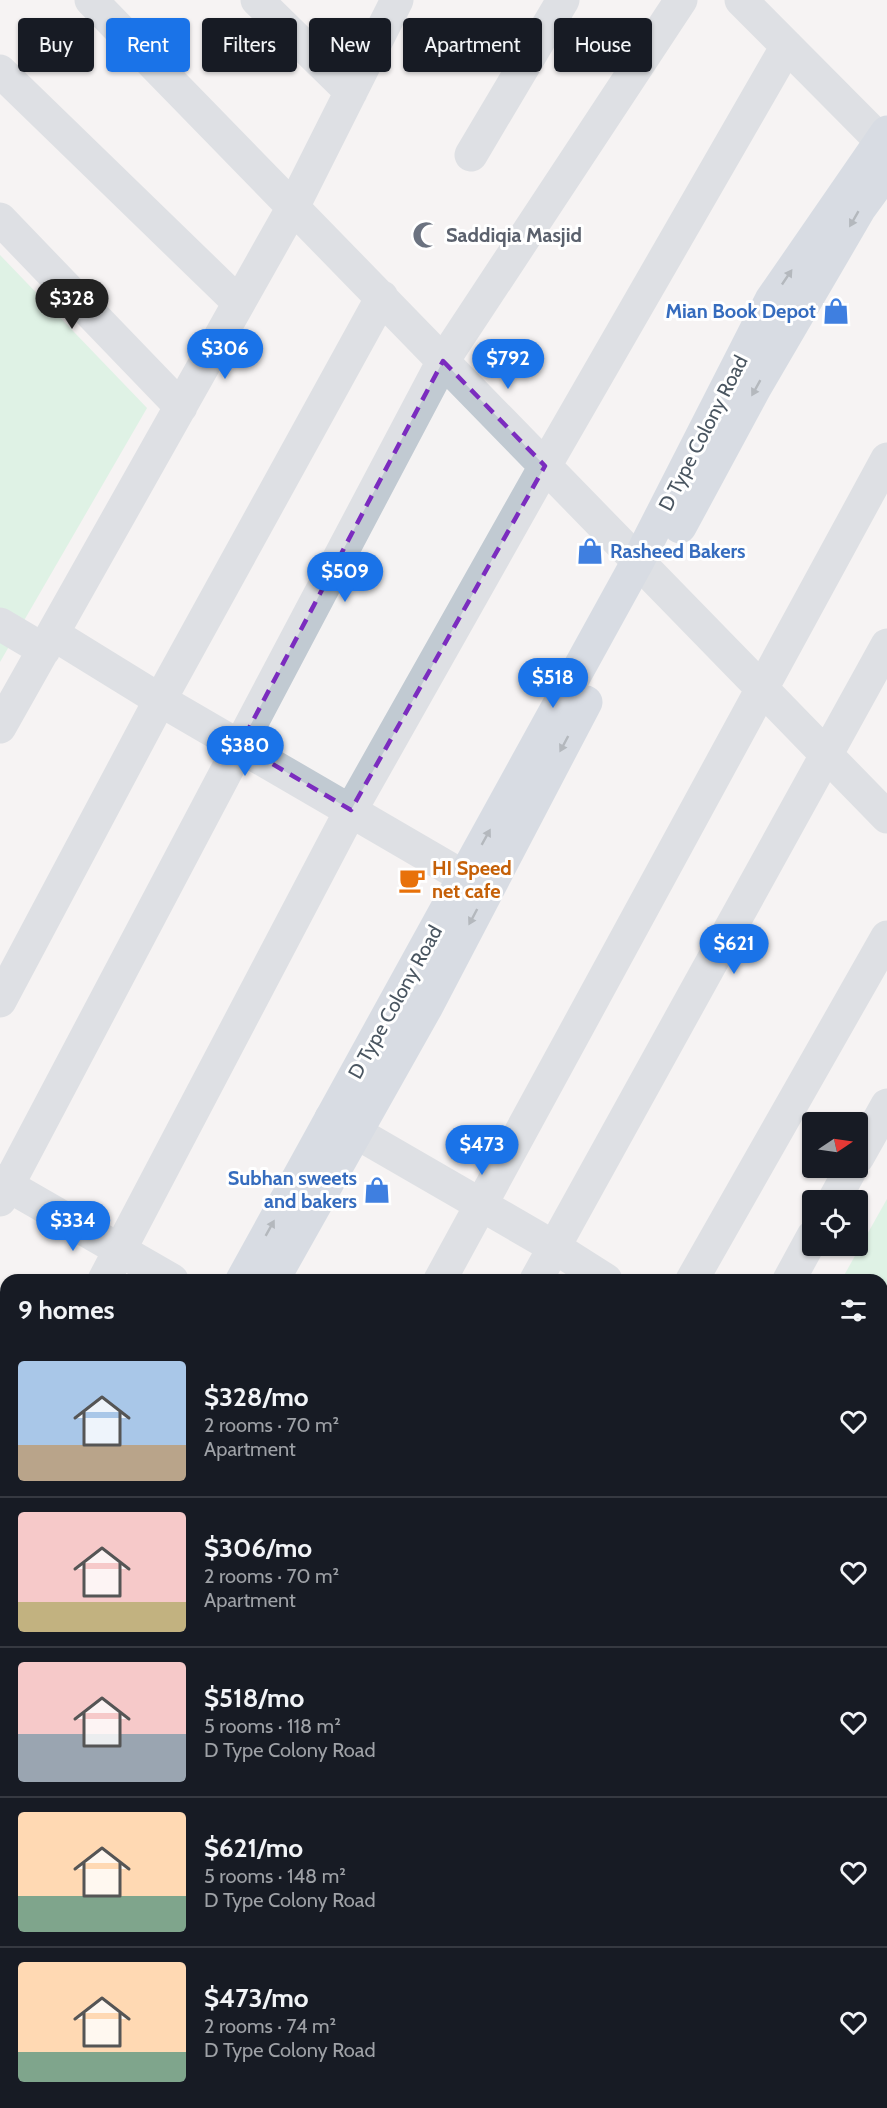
<!DOCTYPE html>
<meta charset="utf-8">
<style>
:root{--surface:#171b24;--page:#20242c;--text:#f1f3f6;--muted:#9ea1a6;--line:#363941;--accent:#1a73e8}
body{margin:0;font-family:Cabin,sans-serif;background:var(--page);color:var(--text);height:100vh;display:flex;flex-direction:column;font-size:22px;white-space:nowrap}
*{box-sizing:border-box;margin:0}
p{font-size:20px;color:var(--muted)}
.icon{flex:none;width:33px;height:33px;fill:none;stroke:currentColor;stroke-width:2;stroke-linecap:round;stroke-linejoin:round}
.map{position:relative;flex:1;overflow:hidden}
.panel{position:absolute;left:0px;top:1274px;width:888px;height:836px;display:flex;flex-direction:column;background:var(--surface);border-radius:18px 18px 0 0;box-shadow:0 2px 4px #0004}
.panel>*{flex:none}
.hud{position:absolute;left:18px;top:18px;width:852px;height:54px;display:flex;gap:12px}
.needle{width:39px;rotate:77deg}
.buttons{position:absolute;left:802px;top:1112px;display:grid;gap:12px}
.buttons a{display:grid;place-items:center;width:66px;height:66px;border-radius:6px;background:var(--surface);box-shadow:0 2px 4px #0004;font-size:30px}
.price{position:absolute;translate:-50% -51px;padding:0 14px;border-radius:21px;background:var(--accent);color:#fff;font-size:20px;line-height:39px;filter:drop-shadow(0 2px 3px #0008)}
.price::after{content:'';position:absolute;left:50%;top:36px;width:18px;height:14px;margin-left:-9px;background:inherit;clip-path:polygon(0 0,100% 0,50% 100%)}
.price.on{background:#222;color:#fff}
ul{padding:0;list-style:none}
li{display:flex;align-items:center;gap:18px;height:150px;padding:0 18px}
li+li{border-top:2px solid var(--line)}
li span{display:grid;place-items:center;flex:none;width:168px;height:120px;border-radius:6px;color:#555}
li>.icon{margin-inline-start:auto}
span .icon{width:72px;height:72px;fill:#fffc;stroke-width:1}
li b{font-size:26px}
h2{display:flex;justify-content:space-between;align-items:center;height:72px;padding:0 18px;font-size:26px}
.pill{padding:0 21px;border-radius:6px;background:var(--surface);box-shadow:0 2px 4px #0004;font-size:21px;line-height:54px}
.pill.on{background:var(--accent);color:#fff}
.map>svg:first-child{display:block}
.commercial{fill:#fdf9ef}
.green{fill:#c3f1d5}
.lines{fill:none;stroke-linecap:round;stroke-linejoin:round}
.minor{stroke:#c1cad2;stroke-width:33}
.major{stroke:#b3c2d1;stroke-width:33}
.oneway{fill:#64717d}
.marked{fill:none;stroke:#7b2cbf;stroke-width:4.5;stroke-dasharray:12 8;stroke-linejoin:round}
.labels{text-anchor:middle;stroke-width:6;stroke-linejoin:round;paint-order:stroke}
.worship-label{font-size:20px;font-weight:bold;fill:#5b616d;stroke:#fff;text-anchor:start}
.shop-label{font-size:20px;font-weight:bold;fill:#366cbe;stroke:#fff;text-anchor:end}
.street-label{font-size:20px;fill:#4a5661;stroke:#fff}
.food-label{font-size:20px;font-weight:bold;fill:#c56008;stroke:#fff;text-anchor:start}
</style>
<div class="map">
<svg width="887" height="2108" viewBox="0 0 887 2108">
<rect width="100%" height="100%" fill="#f5f3f3"/>
<path class="commercial" d="M6 1706V2103H723L732 2108H0V1717Z"/>
<path class="green" d="M0 255 147 408 0 662Z
M887 1199V1903L882 1900V1280L842 1279Z"/>
<g class="lines">
<path class="minor" d="M91 0 887 817
M257 0 351 92
M741 0 887 147
M0 71 239 303
M471 155 563 0
M0 219 181 407
M0 624 44 650
M53 634 160 700 464 877
M0 727 293 207 397 0
M0 1001 160 700 382 297
M331 1118 554 1247 606 1280
M858 1157 887 1105
M0 1181 172 1280
M0 1200 443 361 681 0
M834 1200 852 1167
M104 1280 351 810 545 466 787 46
M440 1280 887 459
M536 1280 887 645
M692 1280 887 937
M789 1280 813 1236
M0 1474 6 1463
M882 1939 887 1941
M882 2053 887 2056
M0 2090 6 2079
M723 2103 732 2108
M80 2108 83 2103
M226 2108 229 2103
M326 2108 328 2103"/>
<path class="major" d="M680 527 755 388 860 208 887 171
M242 1280 638 561 771 300 887 132
M273 1280 426 1008 586 702
M0 1716 6 1706
M0 1773 6 1762"/>
</g>
<defs><path id="oneway-solid" d="M-6-.8H1V-3.2L6.5 0L1 3.2V.8H-6Z" transform="scale(1.5)"/></defs>
<g class="oneway">
<use href="#oneway-solid" transform="translate(854 219) rotate(120)"/>
<use href="#oneway-solid" transform="translate(787 277) rotate(-56)"/>
<use href="#oneway-solid" transform="translate(756 388) rotate(119)"/>
<use href="#oneway-solid" transform="translate(564 744) rotate(118)"/>
<use href="#oneway-solid" transform="translate(486 837) rotate(-61)"/>
<use href="#oneway-solid" transform="translate(473 917) rotate(118)"/>
<use href="#oneway-solid" transform="translate(270 1228) rotate(-61)"/>
</g>
<path d="M0 0H887V2108H0ZM443 361 545 466 351 810 240 745Z" fill="#f5f3f3" fill-opacity=".55" fill-rule="evenodd"/>
<path class="marked" d="M443 361 545 466 351 810 240 745Z"/>
<defs>
<symbol id="mosque-bare" viewBox="-9 -9 18 18"><path d="M3.5-4.9A6 6 0 1 0 3.5 4.9A5 5 0 1 1 3.5-4.9Z" fill="#6b7280" stroke="#fff" stroke-width="2.5" paint-order="stroke"/></symbol>
<symbol id="shop-bare" viewBox="-9 -9 18 18"><path d="M-5-2.5h2.3a2.7 3.5 0 0 1 5.4 0H5L5.5 6h-11ZM-1.5-2.5h3a1.5 2.3 0 0 0-3 0Z" fill="#3f7fe0" stroke="#fff" stroke-width="2.5" paint-order="stroke"/></symbol>
<symbol id="cafe-bare" viewBox="-9 -9 18 18"><path d="M-5.5-4.5H6V0H3Q3 3.5 0 3.5H-2.5Q-5.5 3.5-5.5 0ZM3-3.2v2h1.7v-2ZM-6 4.5H4V6H-6Z" fill="#e8710a" stroke="#fff" stroke-width="2.5" paint-order="stroke"/></symbol>
</defs>
<g fill-rule="evenodd">
<use href="#mosque-bare" x="407" y="216" width="38" height="38"/>
<use href="#shop-bare" x="817" y="292" width="38" height="38"/>
<use href="#shop-bare" x="571" y="532" width="38" height="38"/>
<use href="#cafe-bare" x="393" y="861" width="38" height="38"/>
<use href="#shop-bare" x="358" y="1171" width="38" height="38"/>
</g>
<g class="labels">
<g class="worship-label">
<text x="446" y="242">Saddiqia Masjid</text>
</g>
<g class="shop-label">
<text x="816" y="318">Mian Book Depot</text>
<text x="610" y="558" text-anchor="start">Rasheed Bakers</text>
<text x="357" y="1185">Subhan sweets<tspan x="357" dy="23">and bakers</tspan></text>
</g>
<g class="street-label">
<text transform="translate(703 433) rotate(-63)" y="7">D Type Colony Road</text>
<text transform="translate(395 1002) rotate(-61)" y="7">D Type Colony Road</text>
</g>
<g class="food-label">
<text x="432" y="875">HI Speed<tspan x="432" dy="23">net cafe</tspan></text>
</g>
</g>
</svg>
<div class="buttons">
<a><svg class="needle" viewBox="-14 -14 28 28"><path d="M0-13l5 13h-10z" fill="#e53935"/><path d="M0 13l5-13h-10z" fill="#9ea1a6"/></svg></a>
<a><svg class="icon" aria-label="locate" viewBox="0 0 24 24"><circle cx="12" cy="12" r="6"/><path d="M12 2v4M12 18v4M2 12h4M18 12h4"/></svg></a>
</div>
<b class="price on" style="left:72px;top:330px">$328</b>
<b class="price" style="left:225px;top:380px">$306</b>
<b class="price" style="left:508px;top:390px">$792</b>
<b class="price" style="left:345px;top:603px">$509</b>
<b class="price" style="left:553px;top:709px">$518</b>
<b class="price" style="left:245px;top:777px">$380</b>
<b class="price" style="left:734px;top:975px">$621</b>
<b class="price" style="left:482px;top:1176px">$473</b>
<b class="price" style="left:73px;top:1252px">$334</b>
<div class="hud">
<a class="pill">Buy</a>
<a class="pill on">Rent</a>
<a class="pill">Filters</a>
<a class="pill">New</a>
<a class="pill">Apartment</a>
<a class="pill">House</a>
</div>
<section class="panel">
<h2>9 homes<svg class="icon" aria-label="filters" viewBox="0 0 24 24"><path d="M4 7h16M4 17h16"/><circle cx="9" cy="7" r="2"/><circle cx="15" cy="17" r="2"/></svg></h2>
<ul>
<li><span style="background:linear-gradient(#a9c7e8 70%,#b9a48a 0)"><svg class="icon" aria-label="home" viewBox="0 0 24 24"><path d="M3 11l9-7 9 7M6 9v11h12V9"/></svg></span><div><b>$328/mo</b><p>2 rooms · 70 m²</p><p>Apartment</p></div><svg class="icon" aria-label="heart" viewBox="0 0 24 24"><path d="M12 20l-8-8c-3-5 5-10 8-4 3-6 11-1 8 4z"/></svg></li>
<li><span style="background:linear-gradient(#f6c9c9 75%,#c2b280 0)"><svg class="icon" aria-label="home" viewBox="0 0 24 24"><path d="M3 11l9-7 9 7M6 9v11h12V9"/></svg></span><div><b>$306/mo</b><p>2 rooms · 70 m²</p><p>Apartment</p></div><svg class="icon" aria-label="heart" viewBox="0 0 24 24"><path d="M12 20l-8-8c-3-5 5-10 8-4 3-6 11-1 8 4z"/></svg></li>
<li><span style="background:linear-gradient(#f6c9c9 60%,#9aa5b1 0)"><svg class="icon" aria-label="home" viewBox="0 0 24 24"><path d="M3 11l9-7 9 7M6 9v11h12V9"/></svg></span><div><b>$518/mo</b><p>5 rooms · 118 m²</p><p>D Type Colony Road</p></div><svg class="icon" aria-label="heart" viewBox="0 0 24 24"><path d="M12 20l-8-8c-3-5 5-10 8-4 3-6 11-1 8 4z"/></svg></li>
<li><span style="background:linear-gradient(#ffd9b3 70%,#7fa58c 0)"><svg class="icon" aria-label="home" viewBox="0 0 24 24"><path d="M3 11l9-7 9 7M6 9v11h12V9"/></svg></span><div><b>$621/mo</b><p>5 rooms · 148 m²</p><p>D Type Colony Road</p></div><svg class="icon" aria-label="heart" viewBox="0 0 24 24"><path d="M12 20l-8-8c-3-5 5-10 8-4 3-6 11-1 8 4z"/></svg></li>
<li><span style="background:linear-gradient(#ffd9b3 75%,#7fa58c 0)"><svg class="icon" aria-label="home" viewBox="0 0 24 24"><path d="M3 11l9-7 9 7M6 9v11h12V9"/></svg></span><div><b>$473/mo</b><p>2 rooms · 74 m²</p><p>D Type Colony Road</p></div><svg class="icon" aria-label="heart" viewBox="0 0 24 24"><path d="M12 20l-8-8c-3-5 5-10 8-4 3-6 11-1 8 4z"/></svg></li>
</ul>
</section>
</div>
